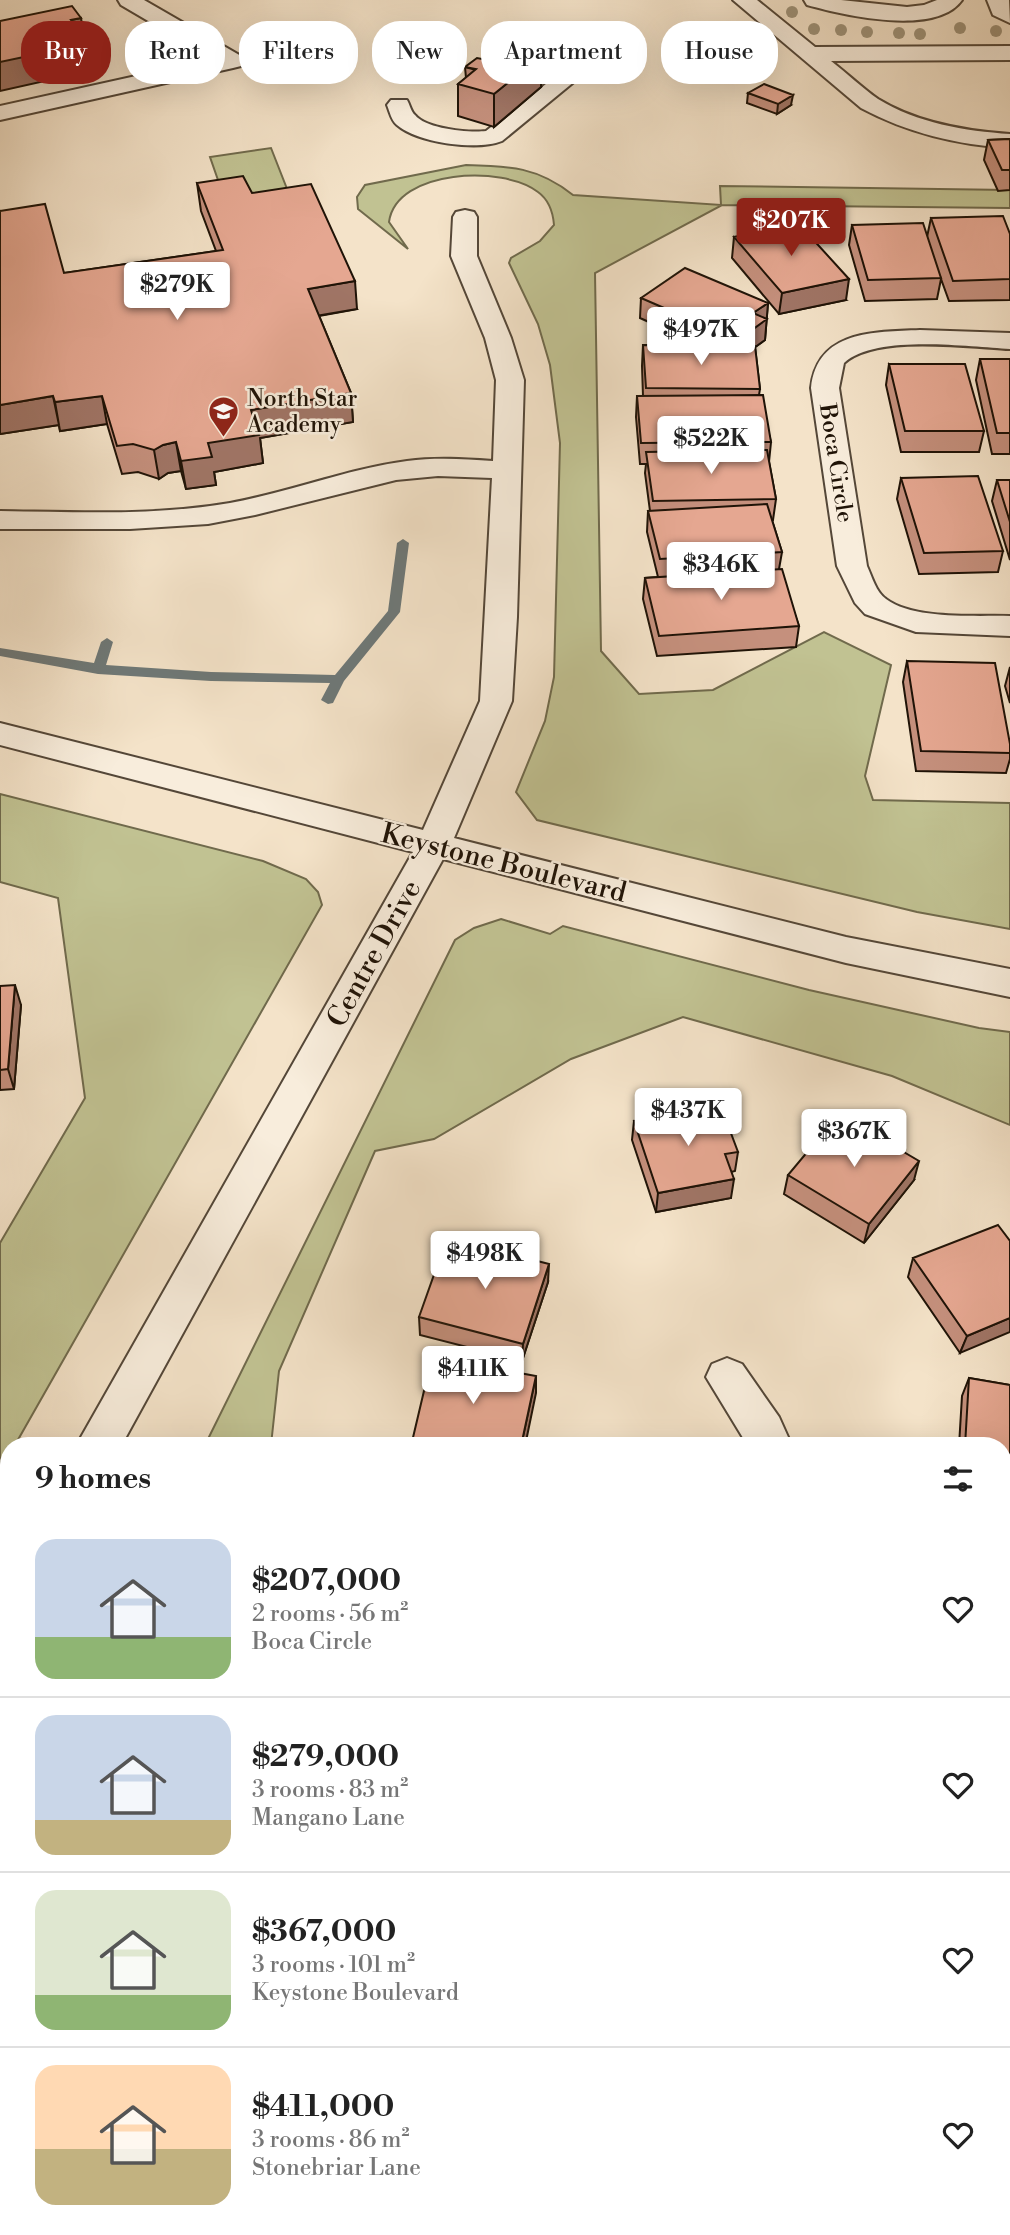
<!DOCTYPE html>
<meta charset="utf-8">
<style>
:root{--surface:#fff;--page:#f6f6f6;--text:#222;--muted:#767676;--line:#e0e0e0;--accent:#8f2418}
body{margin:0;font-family:"Libre Bodoni",serif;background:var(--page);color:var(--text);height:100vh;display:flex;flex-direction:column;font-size:26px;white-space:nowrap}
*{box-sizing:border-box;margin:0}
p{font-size:23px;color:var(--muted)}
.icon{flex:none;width:38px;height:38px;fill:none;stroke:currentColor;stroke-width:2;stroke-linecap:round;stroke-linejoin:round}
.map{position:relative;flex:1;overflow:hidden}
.details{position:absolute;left:0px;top:1437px;width:1012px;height:800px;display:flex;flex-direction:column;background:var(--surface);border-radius:28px 28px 0 0;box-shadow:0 7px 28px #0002}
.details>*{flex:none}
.banner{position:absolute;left:21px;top:21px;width:970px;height:63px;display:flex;gap:14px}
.price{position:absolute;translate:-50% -60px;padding:0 16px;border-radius:7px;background:#fff;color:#222;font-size:23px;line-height:46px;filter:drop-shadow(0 2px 4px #0008)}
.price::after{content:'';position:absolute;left:50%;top:42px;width:21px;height:16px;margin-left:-10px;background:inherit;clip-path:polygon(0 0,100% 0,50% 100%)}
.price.selected{background:var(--accent);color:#fff}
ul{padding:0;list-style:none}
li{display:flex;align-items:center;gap:21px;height:175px;padding:0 35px}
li+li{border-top:2px solid var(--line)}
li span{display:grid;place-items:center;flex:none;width:196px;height:140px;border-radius:21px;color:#555}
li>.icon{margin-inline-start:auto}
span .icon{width:84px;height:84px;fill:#fffc;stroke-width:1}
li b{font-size:30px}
h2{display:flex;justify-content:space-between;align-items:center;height:84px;padding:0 35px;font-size:30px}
.tag{padding:0 24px;border-radius:28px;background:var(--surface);box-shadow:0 7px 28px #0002;font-size:24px;line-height:63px}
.tag.selected{background:var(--accent);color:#fff}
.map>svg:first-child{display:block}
.green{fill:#c1c292;stroke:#706a4c;stroke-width:2}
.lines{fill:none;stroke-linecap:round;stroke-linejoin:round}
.stream{fill:#6e7877;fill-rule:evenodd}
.minor-casing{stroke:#544738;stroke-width:4}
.minor{fill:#f8eddc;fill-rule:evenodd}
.tree{fill:#9e9279}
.wall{fill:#c5907d;stroke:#1f1307;stroke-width:2}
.shaded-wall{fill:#a07566;stroke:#1f1307;stroke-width:2}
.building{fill:#e5a791;stroke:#1f1307;stroke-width:2}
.labels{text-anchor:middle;stroke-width:5;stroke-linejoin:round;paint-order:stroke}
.far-poi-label{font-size:23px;fill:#1f1307;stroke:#f8eddc;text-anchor:start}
.far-street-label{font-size:23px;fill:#1f1307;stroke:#f8eddc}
.street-label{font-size:28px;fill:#1f1307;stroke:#f8eddc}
</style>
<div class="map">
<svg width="1010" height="2235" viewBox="0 0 1010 2235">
<rect width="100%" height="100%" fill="#f4e3c9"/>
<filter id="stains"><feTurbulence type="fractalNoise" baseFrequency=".00286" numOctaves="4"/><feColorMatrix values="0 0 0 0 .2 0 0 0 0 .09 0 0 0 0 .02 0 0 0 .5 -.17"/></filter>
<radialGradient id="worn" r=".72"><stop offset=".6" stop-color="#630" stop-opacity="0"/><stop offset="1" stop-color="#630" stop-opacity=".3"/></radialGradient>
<path class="green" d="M271 148 289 194 226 203 210 157Z
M466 165C510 166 538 167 573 195L721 205 720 186 1010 190V208L722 205 595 273 601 651 639 694 713 690 824 632 891 665 865 776 873 800 1010 803V929L917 912 537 820 516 792 545 721 554 677 560 443 550 365 538 324 509 263 511 258 540 241 554 225C553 212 549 200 538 192 504 165 396 169 389 222L408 249 358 209 357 197 365 185Z
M0 794 263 861 306 879 318 892 322 905 15 1445 9 1446V1457L0 1472V1243L85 1098 58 898 0 882Z
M501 919 550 934 563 926 809 990 979 1028 1010 1032V1125L892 1076 683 1017 571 1059 434 1139 375 1151 279 1371 271 1445H205L455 940 474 928Z"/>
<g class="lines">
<path class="stream" d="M403 539 409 543 400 612 344 681 333 703 328 704 321 700 330 683 211 681 98 674 0 656V648L94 663 101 642 107 638 113 642 106 665 211 672 335 675 388 611 397 543Z"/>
<defs>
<path id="minor" d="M118 0H144L241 56 244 61 241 66 233 68 0 120V106L213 59 121 5Z
M733 0H757L815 47 1010 46V60L831 61C847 73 862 88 878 99 917 123 965 131 1010 134V148C957 145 908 133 861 108Z
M804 0H841L907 7 924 5 937 0H962C936 37 843 15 807 5Z
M987 0H1009L1010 23 993 15Z
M557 30C572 34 583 45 591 58L586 72 502 141C477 151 418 143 397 125 391 120 390 112 387 105L391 100H407C410 105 411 112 415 115 426 129 469 133 486 131L565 69 569 58 546 37 549 32Z
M465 210 474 212 477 217V256L511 338 524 380 517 617 512 701 454 838 846 937 1010 969V997L846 963 443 859 121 1446H76L413 852 0 745V723L423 830 480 701 492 478 438 476 396 480 255 515 208 524 130 529H0V511C76 512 155 516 230 503 290 492 347 469 407 461 436 457 465 459 493 461L496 380 485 338 451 256 453 217 456 212Z
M920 330 1010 333V349C968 347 876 334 844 363L839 388 867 566C872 577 876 592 886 599 914 620 976 615 1010 616V636L916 632 865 614 855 603 837 566 811 388C817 330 874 332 920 330Z
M727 1358 742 1364 779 1417 792 1446H748L706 1377 712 1364Z
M9 1584V1641L0 1644V1588Z
M0 1741 9 1744V1792L0 1789Z
M1003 2065 1010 2067V2121L1003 2119Z
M597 2228H653L652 2235H596Z"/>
</defs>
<use href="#minor" class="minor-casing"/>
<use href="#minor" class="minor"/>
</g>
<g class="tree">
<circle cx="792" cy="12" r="6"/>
<circle cx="960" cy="28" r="6"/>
<circle cx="814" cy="29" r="6"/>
<circle cx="841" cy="30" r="6"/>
<circle cx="996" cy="31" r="6"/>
<circle cx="867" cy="32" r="6"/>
<circle cx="899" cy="33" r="6"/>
<circle cx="920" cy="34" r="6"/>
</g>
<path class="wall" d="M465 67 541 87 494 127 458 116V84L466 78Z
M748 93 791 105 777 114 747 103Z
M1010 139V190L998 191 984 160 988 140Z
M197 183 252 193 357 309 319 316 351 393 353 422 260 438 263 463 214 472 216 485 186 489 181 471 168 473 159 479 138 472 122 474 107 424 60 431 59 425 0 434V211L64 273 216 251 201 211Z
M931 218 1010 234V300L949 301 941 279 937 299 865 301 849 245 852 225 927 237Z
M734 237 846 300 779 314 732 258Z
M641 298 768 303 765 340 755 347 760 389 759 395 771 442 769 462 776 499 773 520H772L782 552 779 569 799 626 796 647 657 656 643 599 645 578 658 577 647 532 648 511H650L645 473 646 464H640L636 417 637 396H643L642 366 643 345 702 346 640 318Z
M980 359H1010V454H992L976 380Z
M889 364 984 431 979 452H901L886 385Z
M901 478 1003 551 998 572 919 574 897 499Z
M997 480H1010V560L992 501Z
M907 661 1010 744V759L1006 773 916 771 903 682Z
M1010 667V703L1005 686Z
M0 986 21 1005 14 1089 0 1090Z
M634 1121 738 1152 735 1171 731 1172V1198L656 1212 632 1140Z
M788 1175 914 1180 864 1243 784 1194Z
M1010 1241 960 1353 908 1277 913 1258Z
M548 1282 522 1361 420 1335 419 1317Z
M969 1378 1010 1385V1492L1003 1491V1446H959L962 1396Z
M1003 1507 1010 1509V1623L1003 1621Z
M1003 1641 1010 1642V1772L1003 1771Z
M0 1953 9 1956V2142L0 2139Z"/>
<path class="shaded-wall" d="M81 18 85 44 90 43 94 70 0 91V62L71 20Z
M542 55 541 87 494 127V94Z
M793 95 791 105 777 114 778 104Z
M849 279 846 300 779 314 782 293Z
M355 281 357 309 310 317 308 289Z
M768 303 765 340 736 361 738 340 753 313Z
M351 393 353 422 260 438 263 463 214 472 216 485 186 489 181 461 208 443 251 410Z
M53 396 59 425 0 434V405Z
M102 396 107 424 60 431 55 402Z
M176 442 181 471 168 473 159 479 154 450 163 445Z
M15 985 21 1005 14 1089 8 1069Z
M919 1161 914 1180 864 1243 869 1224Z
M734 1179 731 1198 656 1212 658 1193Z
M549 1264 548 1282 522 1361 523 1344Z
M1010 1318V1332L960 1353 967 1336Z
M536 1376V1393L525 1446H521Z
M18 2228H30L27 2235H16Z"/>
<path class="building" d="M72 6 81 18 71 20 90 43 0 62V21Z
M507 45 542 55 494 94 458 84 476 69 465 67 477 58 487 60Z
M764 84 793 95 778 104 748 93Z
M1010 139V170H1002L988 140Z
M243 176 252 193 311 184 355 281 308 289 351 393 251 410 259 435 208 443 212 457 181 461 176 442 163 445 154 450 133 444 117 446 102 396 55 402 53 396 0 405V211L45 204 64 273 223 250 197 183Z
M1003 216 1010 234V279L953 281 931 218Z
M923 223 941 278 868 280 852 225Z
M799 224 849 279 782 293 734 237Z
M685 268 768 303 753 313 767 319 738 340 641 298Z
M643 345 755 346 760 389 646 388Z
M980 359H1010V433H997Z
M889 364H965L984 431H905Z
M763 395 771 442 641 443 637 396Z
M767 450 776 499 653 501 646 452Z
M978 476 1003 551 924 553 901 478Z
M997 480H1010V522Z
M767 504 782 552 660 559 648 511Z
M782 569 799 626 659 636 645 578Z
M907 661 995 663 1010 744V753L921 751Z
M15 985 8 1069 0 1070V986Z
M720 1104 738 1152 725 1154 734 1179 658 1193 634 1121Z
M839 1114 919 1161 869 1224 788 1175Z
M998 1225 1010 1241V1318L967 1336 913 1258Z
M447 1238 549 1264 523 1344 419 1317Z
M432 1357 536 1376 521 1446H411Z
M969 1378 1010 1385V1475L1003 1473V1446H965Z
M1003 1507 1010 1509V1606L1003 1604Z
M1003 1641 1010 1642V1757L1003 1756Z
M1003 1807 1010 1810V1901L1003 1937Z
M0 1953 9 1956V2138L0 2135Z
M0 2167 9 2171V2228H18L16 2235H0Z
M315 2228H449L448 2235H314Z"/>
<defs>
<symbol id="school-pin" viewBox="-11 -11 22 30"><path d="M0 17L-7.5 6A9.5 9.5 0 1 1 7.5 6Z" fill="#8f2418" stroke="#f8eddc"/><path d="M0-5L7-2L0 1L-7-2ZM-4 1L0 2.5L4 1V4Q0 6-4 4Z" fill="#fff"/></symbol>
</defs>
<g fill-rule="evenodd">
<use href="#school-pin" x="206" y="394" width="35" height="47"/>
</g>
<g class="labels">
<g class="far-poi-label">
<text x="247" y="406">North Star<tspan x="247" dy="26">Academy</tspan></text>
</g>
<g class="far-street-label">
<text transform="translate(837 463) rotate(81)" y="8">Boca Circle</text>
</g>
<g class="street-label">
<text transform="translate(504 862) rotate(14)" y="10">Keystone Boulevard</text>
<text transform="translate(373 953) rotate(-61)" y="10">Centre Drive</text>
</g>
</g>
<rect width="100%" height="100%" filter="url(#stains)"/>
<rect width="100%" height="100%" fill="url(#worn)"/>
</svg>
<b class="price selected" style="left:791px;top:258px">$207K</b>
<b class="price" style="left:177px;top:322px">$279K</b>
<b class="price" style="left:701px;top:367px">$497K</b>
<b class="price" style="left:711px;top:476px">$522K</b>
<b class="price" style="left:721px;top:602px">$346K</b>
<b class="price" style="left:688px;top:1148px">$437K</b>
<b class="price" style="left:854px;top:1169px">$367K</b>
<b class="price" style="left:485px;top:1291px">$498K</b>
<b class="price" style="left:473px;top:1406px">$411K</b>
<div class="banner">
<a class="tag selected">Buy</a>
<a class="tag">Rent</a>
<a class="tag">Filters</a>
<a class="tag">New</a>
<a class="tag">Apartment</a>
<a class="tag">House</a>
</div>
<section class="details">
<h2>9 homes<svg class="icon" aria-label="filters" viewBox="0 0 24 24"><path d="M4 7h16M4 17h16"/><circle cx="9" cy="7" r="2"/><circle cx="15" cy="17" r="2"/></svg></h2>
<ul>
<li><span style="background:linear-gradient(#c9d6e8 70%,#8fb573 0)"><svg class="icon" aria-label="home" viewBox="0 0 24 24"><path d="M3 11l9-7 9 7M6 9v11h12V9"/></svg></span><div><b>$207,000</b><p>2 rooms · 56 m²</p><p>Boca Circle</p></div><svg class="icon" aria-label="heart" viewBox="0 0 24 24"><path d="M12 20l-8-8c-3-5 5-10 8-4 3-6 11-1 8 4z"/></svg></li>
<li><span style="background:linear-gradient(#c9d6e8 75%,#c2b280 0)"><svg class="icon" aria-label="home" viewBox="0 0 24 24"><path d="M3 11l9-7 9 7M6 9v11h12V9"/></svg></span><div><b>$279,000</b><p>3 rooms · 83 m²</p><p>Mangano Lane</p></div><svg class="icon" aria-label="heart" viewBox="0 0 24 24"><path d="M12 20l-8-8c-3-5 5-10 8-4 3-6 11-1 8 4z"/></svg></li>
<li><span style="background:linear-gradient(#dfe7d0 75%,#8fb573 0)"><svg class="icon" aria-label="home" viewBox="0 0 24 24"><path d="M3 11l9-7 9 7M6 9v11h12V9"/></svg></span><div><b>$367,000</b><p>3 rooms · 101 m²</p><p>Keystone Boulevard</p></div><svg class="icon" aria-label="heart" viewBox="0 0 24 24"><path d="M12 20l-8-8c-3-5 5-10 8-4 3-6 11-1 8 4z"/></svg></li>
<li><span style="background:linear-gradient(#ffd9b3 60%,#c2b280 0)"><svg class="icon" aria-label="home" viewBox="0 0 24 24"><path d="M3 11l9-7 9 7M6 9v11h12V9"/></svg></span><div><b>$411,000</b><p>3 rooms · 86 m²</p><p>Stonebriar Lane</p></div><svg class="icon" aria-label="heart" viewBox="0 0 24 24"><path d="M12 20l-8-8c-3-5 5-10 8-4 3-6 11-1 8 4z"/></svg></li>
</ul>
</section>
</div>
